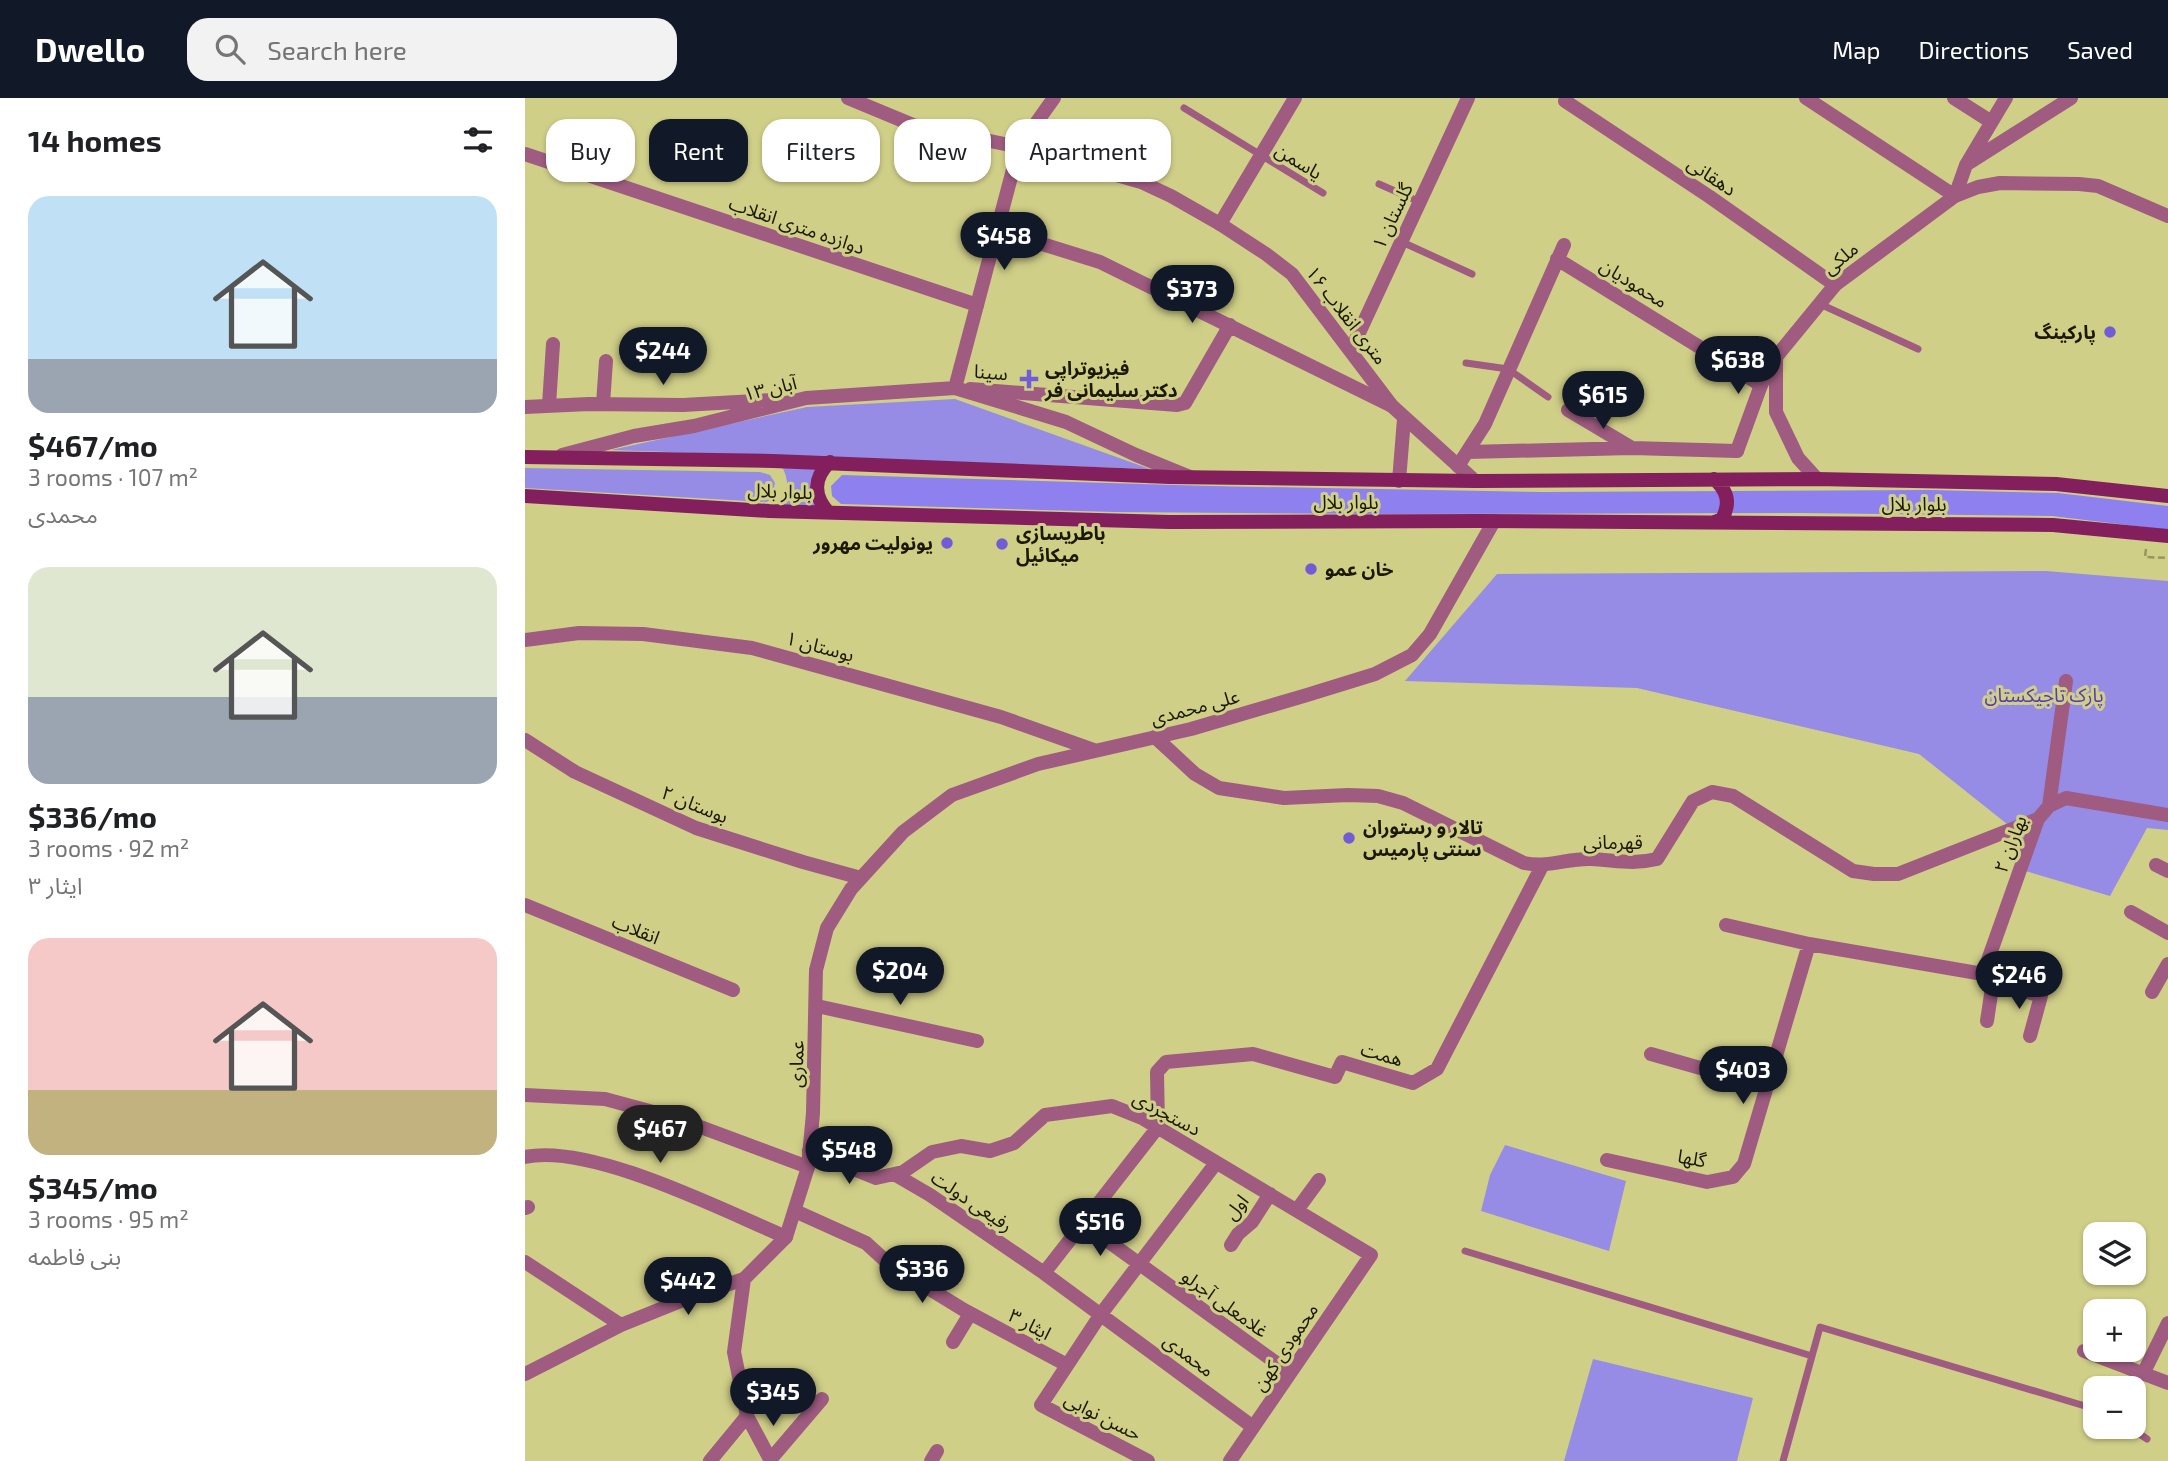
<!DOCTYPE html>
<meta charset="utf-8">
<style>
:root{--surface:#fff;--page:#f2f2f2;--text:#202124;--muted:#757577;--accent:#111827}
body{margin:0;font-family:"Exo 2","Noto Sans Arabic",sans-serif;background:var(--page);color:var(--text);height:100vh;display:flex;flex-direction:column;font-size:26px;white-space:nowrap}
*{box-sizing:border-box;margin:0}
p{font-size:23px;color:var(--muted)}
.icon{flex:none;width:38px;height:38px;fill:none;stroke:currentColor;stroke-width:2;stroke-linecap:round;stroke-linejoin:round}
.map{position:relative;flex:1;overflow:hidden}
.drawer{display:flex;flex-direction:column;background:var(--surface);width:525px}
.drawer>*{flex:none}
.banner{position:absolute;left:21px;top:21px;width:665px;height:63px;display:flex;gap:14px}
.buttons{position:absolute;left:1558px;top:1124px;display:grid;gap:14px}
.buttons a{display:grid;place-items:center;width:63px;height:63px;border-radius:14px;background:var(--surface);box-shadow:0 2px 5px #0004;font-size:35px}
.price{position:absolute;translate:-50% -60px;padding:0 16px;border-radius:24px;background:var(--accent);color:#fff;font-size:23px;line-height:46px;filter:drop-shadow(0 2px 4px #0008)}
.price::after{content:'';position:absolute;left:50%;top:42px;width:21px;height:16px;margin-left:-10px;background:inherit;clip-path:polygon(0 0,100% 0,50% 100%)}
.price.selected{background:#222;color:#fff}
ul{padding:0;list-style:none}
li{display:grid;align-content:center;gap:14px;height:371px;padding:0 28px}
li span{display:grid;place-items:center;height:217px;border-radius:21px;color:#555}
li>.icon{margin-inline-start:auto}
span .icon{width:126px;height:126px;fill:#fffc;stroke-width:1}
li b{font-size:30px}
h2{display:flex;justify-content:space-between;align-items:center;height:84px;padding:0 28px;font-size:30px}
.chip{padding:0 24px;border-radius:21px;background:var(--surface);box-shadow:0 2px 5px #0004;font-size:24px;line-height:63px}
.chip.selected{background:var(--accent);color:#fff}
header{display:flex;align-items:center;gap:42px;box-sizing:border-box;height:98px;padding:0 35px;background:var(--accent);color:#fff}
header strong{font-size:33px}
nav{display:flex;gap:38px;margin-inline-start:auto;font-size:24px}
.search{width:490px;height:63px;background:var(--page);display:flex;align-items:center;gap:18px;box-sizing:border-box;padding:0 24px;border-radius:21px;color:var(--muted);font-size:26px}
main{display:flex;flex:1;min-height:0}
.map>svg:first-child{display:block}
.green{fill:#968ce6}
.forest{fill:#8e80ee}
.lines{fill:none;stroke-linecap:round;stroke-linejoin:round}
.path{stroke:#97965d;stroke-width:2.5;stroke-dasharray:7 3.5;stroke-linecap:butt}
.service{stroke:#9f5c80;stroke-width:7}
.minor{stroke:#9f5c80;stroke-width:14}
.tertiary{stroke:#9f5c80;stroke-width:14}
.secondary{stroke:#831f5d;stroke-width:14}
.poi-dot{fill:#715cd6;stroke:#d0cf88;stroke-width:2.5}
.labels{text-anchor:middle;stroke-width:6;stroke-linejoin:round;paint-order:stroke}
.street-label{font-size:19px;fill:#1a1900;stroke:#d0cf88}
.poi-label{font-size:19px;font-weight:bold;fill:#1a1900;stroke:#d0cf88;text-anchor:start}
.park-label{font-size:19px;fill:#5739b8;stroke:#d0cf88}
</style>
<header>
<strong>Dwello</strong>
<div class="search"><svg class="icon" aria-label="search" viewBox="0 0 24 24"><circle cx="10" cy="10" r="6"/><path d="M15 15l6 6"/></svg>Search here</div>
<nav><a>Map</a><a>Directions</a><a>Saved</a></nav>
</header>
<main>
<section class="drawer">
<h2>14 homes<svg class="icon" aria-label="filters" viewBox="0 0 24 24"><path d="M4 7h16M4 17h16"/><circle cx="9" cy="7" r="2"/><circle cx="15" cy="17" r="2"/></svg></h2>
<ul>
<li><span style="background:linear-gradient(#bfe0f5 75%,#9aa5b1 0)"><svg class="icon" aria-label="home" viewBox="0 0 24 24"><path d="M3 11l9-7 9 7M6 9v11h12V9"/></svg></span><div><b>$467/mo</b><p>3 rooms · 107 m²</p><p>محمدی</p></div></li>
<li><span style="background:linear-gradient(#dfe7d0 60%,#9aa5b1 0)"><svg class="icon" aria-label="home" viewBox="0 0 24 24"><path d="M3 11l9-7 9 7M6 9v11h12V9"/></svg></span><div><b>$336/mo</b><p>3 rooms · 92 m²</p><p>ایثار ۳</p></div></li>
<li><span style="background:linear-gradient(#f6c9c9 70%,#c2b280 0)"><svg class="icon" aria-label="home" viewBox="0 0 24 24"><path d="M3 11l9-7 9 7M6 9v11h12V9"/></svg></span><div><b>$345/mo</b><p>3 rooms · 95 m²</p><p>بنی فاطمه</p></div></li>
</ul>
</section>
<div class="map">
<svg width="1643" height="1363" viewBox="0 0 1643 1363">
<rect width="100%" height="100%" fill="#d0cf88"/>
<path class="green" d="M430 301 625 371 86 352 282 309Z
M256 367 293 369C283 381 291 396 295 410H253C264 396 265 382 256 367Z
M0 370 235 374 245 377 250 385 246 402 241 404 0 390Z
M1521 473 1643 483V732L1622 730 1585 798 1497 772 1482 726 1394 656 1112 590 880 583 972 476Z
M980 1047 1101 1083 1084 1153 956 1113 965 1077Z
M1068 1261 1228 1300 1212 1363H1039Z"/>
<path class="forest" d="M317 377 684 388 1018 394 1405 392 1533 395 1643 408V432L1527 418 1274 415 865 416 589 414 316 406 307 398 306 388Z"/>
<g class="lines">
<path class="path" d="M1621 451 1620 459 1643 460"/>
<path class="service" d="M659 10 798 95
M854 86 895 104
M877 144 947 176
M1295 206 1393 251
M941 265 983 271 1023 299
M940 1153 1287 1258
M1603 1328 1622 1341
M1258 1363 1295 1229 1570 1311"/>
<path class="minor" d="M1281 0 1430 98 1441 67 1481 0
M1429 0 1465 23
M1040 3 1185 99 1310 187
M0 56 452 207
M1442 66 1546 0
M695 126 770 0
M472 132 575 164 867 308
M1032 161 1236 287
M826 252 943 0
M445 291 652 307 660 305 705 227
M78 306 81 263
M24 307 28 246
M1043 312 1107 350
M943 354 1107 350 1212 353
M933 368 960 326 1039 147
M630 639 670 676 694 690 759 700 823 697 853 698 878 705 999 765C1025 770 1042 760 1066 761 1090 762 1107 767 1132 761L1168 703 1187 694 1208 698 1328 773 1349 776H1373L1513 721
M0 642 50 674 171 730 278 764 336 780
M1524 708 1541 583
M1631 767 1643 773
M0 807 208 892
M1606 814 1643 835
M1201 827 1284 846 1458 876 1468 883 1516 898 1505 938
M1458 876 1513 721 1524 708 1541 700 1643 717
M1627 894 1643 866
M292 908 452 943
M1462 923 1468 883
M1126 956 1242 989
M0 997 80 1001 154 1021 283 1069
M284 1053 351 1080 378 1074 407 1054 436 1048 465 1053 489 1045 520 1017 587 1008 617 1020 846 1157 705 1363
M0 1059C66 1045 197 1112 261 1139
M1082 1062 1182 1084 1208 1079 1219 1066 1284 846
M369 1076 405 1097 519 1175 728 1329
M0 1110 3 1109
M772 1112 794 1082
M270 1113 341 1145 364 1166 439 1212 542 1267
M558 1125 765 1275
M706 1147 713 1136 727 1124 745 1096
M0 1164 96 1227
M519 1175 633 1029 632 974 641 964 728 956 810 979 817 964 888 985 912 971 1017 768
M428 1244 445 1216
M1559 1253 1643 1285
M0 1276 96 1227 168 1198 219 1181
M1618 1276 1643 1225
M245 1362 297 1301
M406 1363 412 1353
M623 1363 516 1307 576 1216 691 1065"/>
<path class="tertiary" d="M323 0 388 27 494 49 616 84 646 98 695 126 741 156 767 176 867 308 950 383
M1251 262V314L1273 360 1292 381
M430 290 494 49 529 0
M0 309 64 306 158 307 248 302
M1212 353 1236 287 1251 259 1310 187 1430 98 1453 89 1475 85 1554 86 1573 88 1643 118
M37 357 109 338 169 328 281 300 430 290 541 324 611 357 665 379
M874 383 879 321
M0 542 54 535 118 536 227 550 476 619 569 652
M185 1363 222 1318
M246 1363 222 1318 209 1254 219 1181 261 1139 283 1069 288 1015 291 872 302 830 326 791 378 734 427 697 513 666 666 631 782 597 850 576 887 557 905 536 969 423"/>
<path class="secondary" d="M0 359 248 363 645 379 950 383 1292 381 1531 386 1643 398
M1189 381C1202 392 1206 405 1197 421L1190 424
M0 398 244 413 644 424 955 423 1528 427 1643 438
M304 415C288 398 288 380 305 364"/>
</g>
<g class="poi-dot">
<circle cx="1585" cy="234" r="7"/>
<path d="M500.5 270.5h7v7h7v7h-7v7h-7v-7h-7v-7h7z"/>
<circle cx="422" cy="445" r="7"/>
<circle cx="477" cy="446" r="7"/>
<circle cx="786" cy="471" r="7"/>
<circle cx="824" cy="740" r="7"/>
</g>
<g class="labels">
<g class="street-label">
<text transform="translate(774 63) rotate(31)" y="7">یاسمن</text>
<text transform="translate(1187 78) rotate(34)" y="7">دهقانی</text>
<text transform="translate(867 118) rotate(-65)" y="7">گلستان ۱</text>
<text transform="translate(272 127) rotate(19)" y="7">دوازده متری انقلاب</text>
<text transform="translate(1315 160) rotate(-39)" y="7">ملکی</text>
<text transform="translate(1109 185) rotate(32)" y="7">محمودیان</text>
<text transform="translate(822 217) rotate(52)" y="7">۱۶ متری انقلاب</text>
<text transform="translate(466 274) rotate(4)" y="7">سینا</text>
<text transform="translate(245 290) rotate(-13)" y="7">۱۳ آبان</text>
<text transform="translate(255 393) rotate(2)" y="7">بلوار بلال</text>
<text x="821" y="411">بلوار بلال</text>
<text x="1389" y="413">بلوار بلال</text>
<text transform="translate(295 548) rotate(15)" y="7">بوستان ۱</text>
<text transform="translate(670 609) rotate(-15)" y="7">علی محمدی</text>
<text transform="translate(170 706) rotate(22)" y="7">بوستان ۲</text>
<text x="1088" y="751">قهرمانی</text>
<text transform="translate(1485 746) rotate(-69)" y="7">بهاران ۲</text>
<text transform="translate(111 831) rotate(22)" y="7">انقلاب</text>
<text transform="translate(857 956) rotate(16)" y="7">همت</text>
<text transform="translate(271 966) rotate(-88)" y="7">عماری</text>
<text transform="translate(642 1015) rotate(28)" y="7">دستجردی</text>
<text transform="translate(1167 1060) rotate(11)" y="7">گلها</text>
<text transform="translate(447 1103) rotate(34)" y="7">رفیعی دولت</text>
<text transform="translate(711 1109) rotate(-51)" y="7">اول</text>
<text transform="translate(700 1205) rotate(36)" y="7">غلامعلی آجرلو</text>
<text transform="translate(505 1226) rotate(28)" y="7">ایثار ۳</text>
<text transform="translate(760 1249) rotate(-56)" y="7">محمودی کهن</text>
<text transform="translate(664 1257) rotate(37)" y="7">محمدی</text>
<text transform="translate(578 1318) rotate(27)" y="7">حسن نوابی</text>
</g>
<g class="poi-label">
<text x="1571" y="241" text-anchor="end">پارکینگ</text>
<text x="520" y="277">فیزیوتراپی<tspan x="520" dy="22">دکتر سلیمانی فر</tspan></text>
<text x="491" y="442">باطریسازی<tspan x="491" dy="22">میکائیل</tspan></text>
<text x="408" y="452" text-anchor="end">یونولیت مهرور</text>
<text x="800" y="478">خان عمو</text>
<text x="838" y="736">تالار و رستوران<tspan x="838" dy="22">سنتی پارمیس</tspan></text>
</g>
<g class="park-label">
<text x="1519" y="604">پارک تاجیکستان</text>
</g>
</g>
</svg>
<div class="buttons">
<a><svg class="icon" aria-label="layers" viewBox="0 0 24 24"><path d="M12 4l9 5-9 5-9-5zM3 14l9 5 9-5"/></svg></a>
<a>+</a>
<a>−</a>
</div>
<b class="price" style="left:479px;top:174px">$458</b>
<b class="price" style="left:667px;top:227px">$373</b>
<b class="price" style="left:138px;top:289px">$244</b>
<b class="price" style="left:1213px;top:298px">$638</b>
<b class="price" style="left:1078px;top:333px">$615</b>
<b class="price" style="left:375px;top:909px">$204</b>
<b class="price" style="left:1494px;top:913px">$246</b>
<b class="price" style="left:1218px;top:1008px">$403</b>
<b class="price selected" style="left:135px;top:1067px">$467</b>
<b class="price" style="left:324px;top:1088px">$548</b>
<b class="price" style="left:575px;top:1160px">$516</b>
<b class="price" style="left:397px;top:1207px">$336</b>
<b class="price" style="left:163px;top:1219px">$442</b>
<b class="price" style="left:248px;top:1330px">$345</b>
<div class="banner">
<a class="chip">Buy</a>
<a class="chip selected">Rent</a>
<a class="chip">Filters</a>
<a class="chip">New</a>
<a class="chip">Apartment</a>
</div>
</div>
</main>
